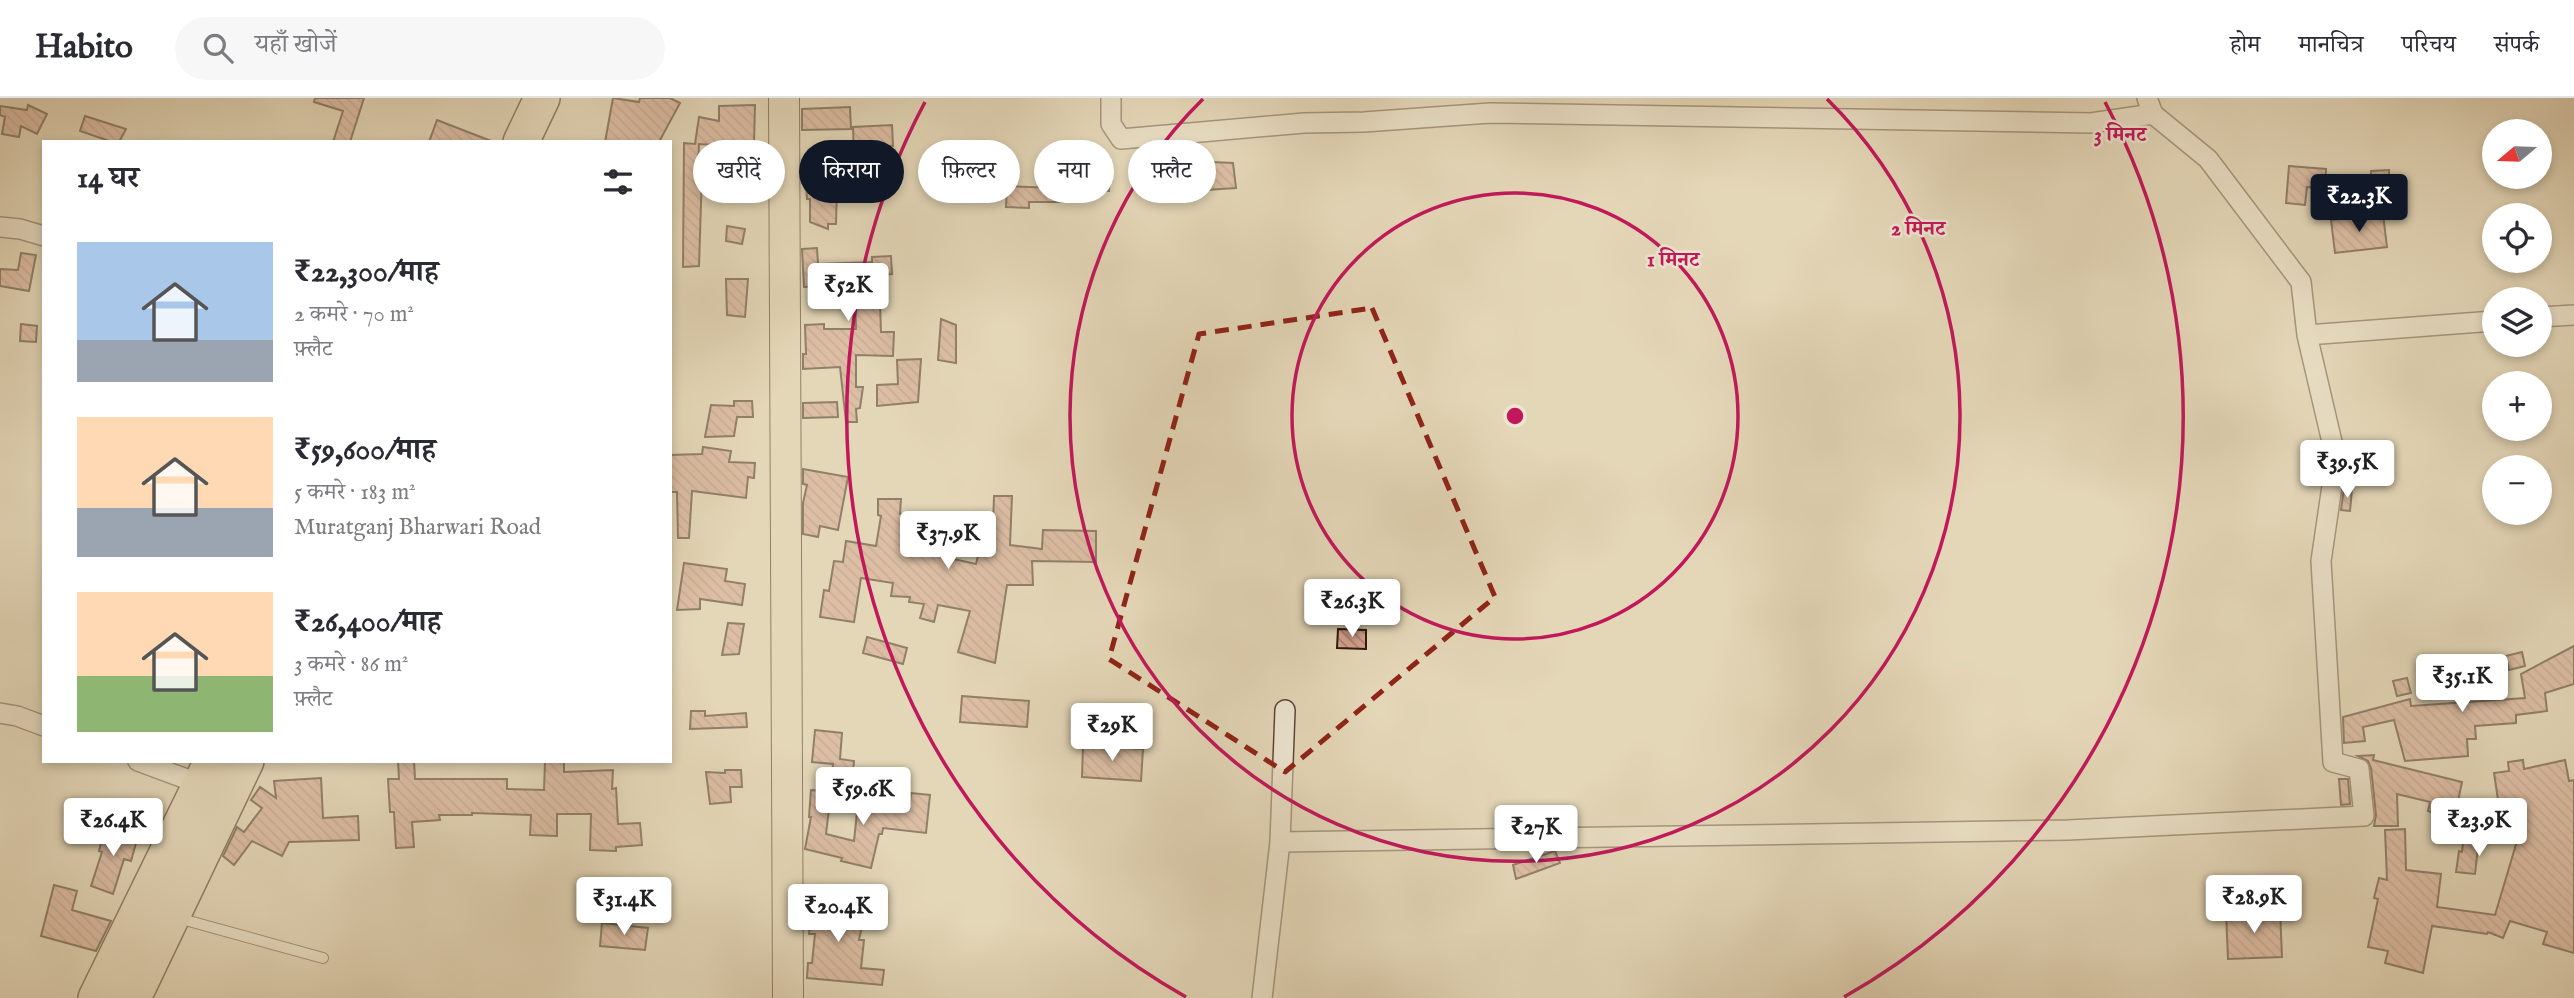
<!DOCTYPE html>
<html lang="hi">
<meta charset="utf-8">
<style>
:root{--surface:#fff;--page:#f7f7f7;--text:#2b2b33;--muted:#7c7c81;--line:#e1e1e2;--accent:#111827}
body{margin:0;font-family:"IM FELL English","Noto Serif Devanagari",serif;background:var(--page);color:var(--text);height:100vh;display:flex;flex-direction:column;font-size:26px;white-space:nowrap}
*{box-sizing:border-box;margin:0}
p{font-size:23px;color:var(--muted)}
.icon{flex:none;width:38px;height:38px;fill:none;stroke:currentColor;stroke-width:2;stroke-linecap:round;stroke-linejoin:round}
.map{position:relative;flex:1;overflow:hidden}
.side{position:absolute;left:42px;top:42px;width:630px;height:623px;display:flex;flex-direction:column;background:var(--surface);border-radius:0px;box-shadow:0 4px 10px #0003}
.side>*{flex:none}
.guide{position:absolute;left:693px;top:42px;width:665px;height:63px;display:flex;gap:14px}
.needle{width:46px;rotate:251deg}
.buttons{position:absolute;left:2482px;top:21px;display:grid;gap:14px}
.buttons a{display:grid;place-items:center;width:70px;height:70px;border-radius:50%;background:var(--surface);box-shadow:0 4px 10px #0003;font-size:35px}
.price{position:absolute;translate:-50% -60px;padding:0 16px;border-radius:7px;background:#fff;color:#222;font-size:23px;line-height:46px;filter:drop-shadow(0 2px 4px #0008)}
.price::after{content:'';position:absolute;left:50%;top:42px;width:21px;height:16px;margin-left:-10px;background:inherit;clip-path:polygon(0 0,100% 0,50% 100%)}
.price.current{background:var(--accent);color:#fff}
ul{padding:0;list-style:none}
li{display:flex;align-items:center;gap:21px;height:175px;padding:0 35px}
li span{display:grid;place-items:center;flex:none;width:196px;height:140px;border-radius:0px;color:#555}
li>.icon{margin-inline-start:auto}
span .icon{width:84px;height:84px;fill:#fffc;stroke-width:1}
li b{font-size:30px}
h2{display:flex;justify-content:space-between;align-items:center;height:84px;padding:0 35px;font-size:30px}
.tag{padding:0 24px;border-radius:32px;background:var(--surface);box-shadow:0 4px 10px #0003;font-size:24px;line-height:63px}
.tag.current{background:var(--accent);color:#fff}
header{display:flex;align-items:center;gap:42px;box-sizing:border-box;height:98px;padding:0 35px;background:var(--surface);border-bottom:2px solid var(--line)}
header strong{font-size:33px}
nav{display:flex;gap:38px;margin-inline-start:auto;font-size:24px}
.search{width:490px;height:63px;background:var(--page);display:flex;align-items:center;gap:18px;box-sizing:border-box;padding:0 24px;border-radius:38px;color:var(--muted);font-size:26px}
.map>svg:first-child{display:block}
.building{fill:url(#building-back-hatch);stroke:#2d170b;stroke-width:2}
.lines{fill:none;stroke-linecap:round;stroke-linejoin:round}
.lane-casing{stroke:#5b4736;stroke-width:12}
.street-casing{stroke:#5b4736;stroke-width:22}
.primary-casing{stroke:#2d170b;stroke-width:32}
.highway-casing{stroke:#2d170b;stroke-width:38}
.lane{stroke:#ede5d1;stroke-width:10}
.street{stroke:#ede5d1;stroke-width:19}
.primary{stroke:#e4d7b8;stroke-width:30}
.highway{stroke:#e4d7b8;stroke-width:35}
.marked{fill:none;stroke:#8f2418;stroke-width:5;stroke-dasharray:14 9;stroke-linejoin:round}
.ring{fill:none;stroke:#c2185b;stroke-width:3.5}
.centre{fill:#c2185b;stroke:#ede5d1;stroke-width:3.5}
.ring-label{font-size:21px;text-anchor:middle;font-weight:bold;fill:#c2185b;stroke:#ede5d1;stroke-width:5;stroke-linejoin:round;paint-order:stroke}
</style>
<header>
<strong>Habito</strong>
<div class="search"><svg class="icon" aria-label="search" viewBox="0 0 24 24"><circle cx="10" cy="10" r="6"/><path d="M15 15l6 6"/></svg>यहाँ खोजें</div>
<nav><a>होम</a><a>मानचित्र</a><a>परिचय</a><a>संपर्क</a></nav>
</header>
<div class="map">
<svg width="2574" height="900" viewBox="0 0 2574 900">
<defs>
<pattern id="building-back-hatch" width="6" height="6" patternUnits="userSpaceOnUse" patternTransform="scale(1.75)"><rect width="6" height="6" fill="#d4a08d"/><path d="M-1 5l2 2M0 0l6 6M5-1l2 2" fill="none" stroke="#ac8171"/></pattern>
</defs>
<rect width="100%" height="100%" fill="#e4d7b8"/>
<filter id="stains"><feTurbulence type="fractalNoise" baseFrequency=".00286" numOctaves="4"/><feColorMatrix values="0 0 0 0 .2 0 0 0 0 .09 0 0 0 0 .02 0 0 0 .5 -.17"/></filter>
<radialGradient id="worn" r=".72"><stop offset=".6" stop-color="#630" stop-opacity="0"/><stop offset="1" stop-color="#630" stop-opacity=".3"/></radialGradient>
<path class="building" d="M315 0H364L350 44H333L343 13 314 4Z
M613 0 639 4 640 0H670L680 5 659 44H605Z
M28 7 47 16 37 36 21 28 19 39 2 36 5 19 0 17V8L27 12Z
M755 7 753 86 748 101 728 93 731 48 699 46 698 74H702L699 168 683 169 684 45 695 46 699 19 719 23V8Z
M850 9 851 31 802 32V11Z
M85 18 126 31 119 44H112L80 33Z
M437 22 491 43V44H429Z
M892 27 893 48H878V56L854 57 853 29Z
M1054 48H1077V66L1110 68 1109 93 1077 92V104H1029V110L1006 109 1007 88 1054 90Z
M805 62 862 63 860 87 837 86 836 126H828V131L810 124V101H807Z
M1189 63 1233 65 1236 90 1191 93Z
M2289 68 2326 71 2325 91 2307 89 2305 107 2286 105Z
M2389 72 2390 115 2371 116V73Z
M2383 116 2387 149 2335 155 2331 122Z
M727 128 745 131 742 146 726 143Z
M817 150 818 166 872 164V159L891 158 892 176 879 177 881 234H894L893 258 856 257V289H863L860 310 856 311 857 324H846L840 269 803 271V256H806L805 227 824 226V231H856L855 187 804 189 802 151Z
M21 155 36 157 29 193 0 188V171L18 172Z
M726 181H748L745 219 727 217Z
M941 221 956 227V265L938 262Z
M21 226 37 228 36 244 20 243Z
M921 261 918 304 877 308V287L898 286 897 262Z
M734 303H752L753 319H737L734 338 705 339 711 307 734 308Z
M837 304 838 319 803 320V305Z
M703 349 731 353 729 364 755 365 754 380 748 379 746 400 692 393 689 440H678L677 394H670V357L702 356Z
M803 371 848 379 838 432 820 428 818 439 803 436V405L807 387 803 386Z
M2344 390 2352 391 2350 413 2341 412Z
M994 398H1012L1010 447 1042 451 1043 432 1096 433V464L1032 463 1033 487H1007L995 565 958 554 970 513 938 507 934 524 920 520 924 506 909 504 910 499 891 498 893 485 861 480 854 524 820 519 824 492 829 493 834 463 843 464 846 443 876 448 881 418 878 417V401H901L900 416 929 414 931 448 941 450 940 458 976 466 979 454 992 457Z
M684 465 727 471 725 483 745 486 742 507 700 501V511L677 512Z
M728 525 744 526 739 556 722 557Z
M1338 531 1366 532V551L1337 550Z
M867 539 907 550 903 566 863 555Z
M2574 548V586L2545 595 2547 613 2516 617V625L2475 628 2476 641H2467L2468 658 2405 663 2394 622 2363 629 2365 643 2344 645 2343 619 2410 601 2411 608 2525 600 2521 576Z
M2522 554 2525 568 2509 572 2506 558Z
M2407 580 2411 595 2397 598 2393 583Z
M962 598 1029 603 1027 629 960 624Z
M691 613H705V618L746 615 747 629 690 631Z
M815 632 842 635 840 661 854 663 851 693 831 691 833 666 812 664Z
M1083 648 1143 651 1141 683 1082 679Z
M2374 657 2373 662 2462 684 2458 703 2499 708 2494 675 2509 673 2508 664 2523 662 2524 671 2565 662 2569 683 2574 682V855L2543 846 2547 834 2510 823 2503 840 2488 834 2487 836 2432 828 2423 875 2385 865 2388 853 2368 849 2378 801 2374 800 2379 780 2387 782 2385 732 2405 731 2406 772 2441 776 2437 809 2495 817 2517 743 2479 741 2475 776 2456 774 2459 753 2462 754 2465 725 2439 721V716L2428 713 2430 704 2397 696 2398 728H2374L2376 717 2371 670 2368 663 2358 658Z
M398 663H414L415 681H507V691L544 692 545 663H564V674L613 672 612 691 616 690 618 726 640 725 642 747 616 749V753L590 752 591 716H557V738L530 737 531 717 472 715V717H439L440 722 412 724 414 749 396 750 394 714H390L388 681H399Z
M725 672H741L742 689H730L731 704 710 706 706 674 725 675Z
M321 680 323 720 358 718 359 742 289 744 282 758 252 743 234 767 223 758 237 729 244 734 262 710 251 702 260 689 276 700 274 683Z
M2339 681H2348L2350 706 2341 707Z
M811 692 831 694 826 736 854 743 858 705 909 711 911 695 930 697 926 735 883 730 882 736H879L871 770 841 763 842 760 805 751 811 719H809Z
M105 729 138 738 131 763 124 761 113 796 91 788 102 754 99 753Z
M1555 753 1560 765 1516 781 1513 767Z
M54 787 77 793 72 812 111 823 96 853 41 838Z
M812 793 833 798 830 809 864 818 859 842H864L861 870 884 872 882 887 807 880 808 865H812L815 836H809L811 818 806 817Z
M2280 812 2282 859 2228 861 2226 814Z
M602 825 648 830 645 852 600 848Z"/>
<g class="lines">
<defs>
<path id="lane" d="M178 820 323 860"/>
<path id="street" d="M1111 0V26L1121 41 1304 25 1364 24 1490 15 2091 25 2153 16
M2147 0 2153 16 2208 61 2301 184 2307 237 2494 223
M0 129 20 131 44 138
M2539 219 2574 217
M0 615 17 618 44 628
M138 663 200 686
M1280 744 2068 732 2364 718 2359 671 2333 664 2321 463 2336 361 2307 237
M1262 900 1280 744 1285 612"/>
<path id="primary" d="M784 0 788 900"/>
<path id="highway" d="M521 44 542 0
M96 900 212 663
M133 900 246 663"/>
</defs>
<use href="#lane" class="lane-casing"/>
<use href="#street" class="street-casing"/>
<use href="#primary" class="primary-casing"/>
<use href="#highway" class="highway-casing"/>
<use href="#lane" class="lane"/>
<use href="#street" class="street"/>
<use href="#primary" class="primary"/>
<use href="#highway" class="highway"/>
</g>
<path d="M0 0H2574V900H0ZM1372 210 1495 499 1285 674 1109 561 1199 236Z" fill="#e4d7b8" fill-opacity=".55" fill-rule="evenodd"/>
<path class="marked" d="M1372 210 1495 499 1285 674 1109 561 1199 236Z"/>
<g class="ring">
<circle cx="1515" cy="318" r="223"/>
<path d="M1827 1A445 445 0 1 1 1203 1"/>
<path d="M1186 899A668 668 0 0 1 925 4M2105 4A668 668 0 0 1 1844 899"/>
</g>
<circle cx="1515" cy="318" r="10" class="centre"/>
<g class="ring-label">
<text x="2120" y="43">3 मिनट</text>
<text x="1918" y="137">2 मिनट</text>
<text x="1673" y="168">1 मिनट</text>
</g>
<rect width="100%" height="100%" filter="url(#stains)"/>
<rect width="100%" height="100%" fill="url(#worn)"/>
</svg>
<div class="buttons">
<a><svg class="needle" viewBox="-14 -14 28 28"><path d="M0-13l5 13h-10z" fill="#e53935"/><path d="M0 13l5-13h-10z" fill="#7c7c81"/></svg></a>
<a><svg class="icon" aria-label="locate" viewBox="0 0 24 24"><circle cx="12" cy="12" r="6"/><path d="M12 2v4M12 18v4M2 12h4M18 12h4"/></svg></a>
<a><svg class="icon" aria-label="layers" viewBox="0 0 24 24"><path d="M12 4l9 5-9 5-9-5zM3 14l9 5 9-5"/></svg></a>
<a>+</a>
<a>−</a>
</div>
<b class="price current" style="left:2359px;top:136px">₹22.3K</b>
<b class="price" style="left:848px;top:225px">₹52K</b>
<b class="price" style="left:2347px;top:402px">₹39.5K</b>
<b class="price" style="left:948px;top:473px">₹37.9K</b>
<b class="price" style="left:1352px;top:541px">₹26.3K</b>
<b class="price" style="left:2462px;top:616px">₹35.1K</b>
<b class="price" style="left:1112px;top:665px">₹29K</b>
<b class="price" style="left:863px;top:729px">₹59.6K</b>
<b class="price" style="left:113px;top:760px">₹26.4K</b>
<b class="price" style="left:2479px;top:760px">₹23.9K</b>
<b class="price" style="left:1536px;top:767px">₹27K</b>
<b class="price" style="left:2254px;top:837px">₹28.9K</b>
<b class="price" style="left:624px;top:839px">₹31.4K</b>
<b class="price" style="left:838px;top:846px">₹20.4K</b>
<div class="guide">
<a class="tag">खरीदें</a>
<a class="tag current">किराया</a>
<a class="tag">फ़िल्टर</a>
<a class="tag">नया</a>
<a class="tag">फ़्लैट</a>
</div>
<section class="side">
<h2>14 घर<svg class="icon" aria-label="filters" viewBox="0 0 24 24"><path d="M4 7h16M4 17h16"/><circle cx="9" cy="7" r="2"/><circle cx="15" cy="17" r="2"/></svg></h2>
<ul>
<li><span style="background:linear-gradient(#a9c7e8 70%,#9aa5b1 0)"><svg class="icon" aria-label="home" viewBox="0 0 24 24"><path d="M3 11l9-7 9 7M6 9v11h12V9"/></svg></span><div><b>₹22,300/माह</b><p>2 कमरे · 70 m²</p><p>फ़्लैट</p></div></li>
<li><span style="background:linear-gradient(#ffd9b3 65%,#9aa5b1 0)"><svg class="icon" aria-label="home" viewBox="0 0 24 24"><path d="M3 11l9-7 9 7M6 9v11h12V9"/></svg></span><div><b>₹59,600/माह</b><p>5 कमरे · 183 m²</p><p>Muratganj Bharwari Road</p></div></li>
<li><span style="background:linear-gradient(#ffd9b3 60%,#8fb573 0)"><svg class="icon" aria-label="home" viewBox="0 0 24 24"><path d="M3 11l9-7 9 7M6 9v11h12V9"/></svg></span><div><b>₹26,400/माह</b><p>3 कमरे · 86 m²</p><p>फ़्लैट</p></div></li>
</ul>
</section>
</div>
